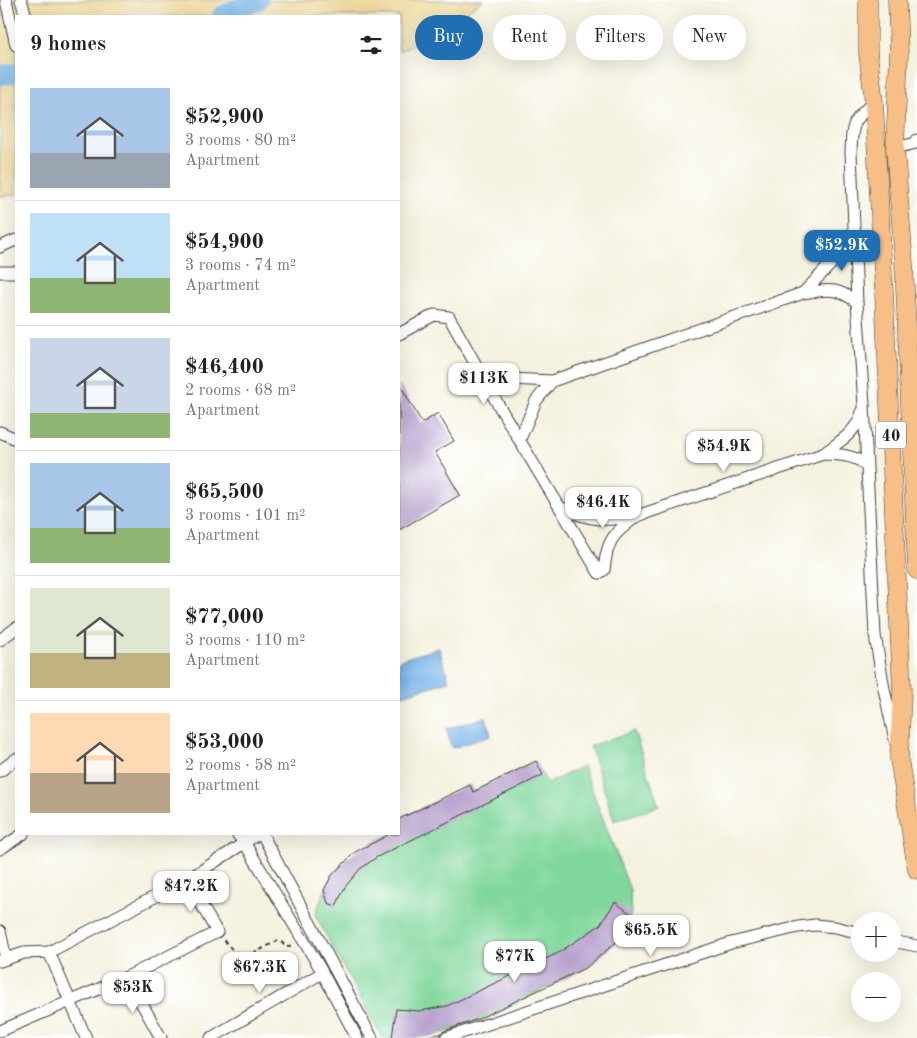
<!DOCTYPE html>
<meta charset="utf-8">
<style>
:root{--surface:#fff;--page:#f6f6f6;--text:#222;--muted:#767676;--line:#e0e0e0;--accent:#1f6fb2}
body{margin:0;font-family:"Old Standard TT",serif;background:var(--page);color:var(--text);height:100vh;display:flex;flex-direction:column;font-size:19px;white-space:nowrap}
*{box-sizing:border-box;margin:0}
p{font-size:16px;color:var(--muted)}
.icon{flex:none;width:28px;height:28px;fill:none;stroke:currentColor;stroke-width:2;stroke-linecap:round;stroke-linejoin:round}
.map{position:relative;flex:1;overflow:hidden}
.side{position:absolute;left:15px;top:15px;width:385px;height:820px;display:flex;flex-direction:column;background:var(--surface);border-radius:0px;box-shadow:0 5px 20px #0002}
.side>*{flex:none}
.guide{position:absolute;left:415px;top:15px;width:426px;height:45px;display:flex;gap:10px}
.controls{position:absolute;left:851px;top:912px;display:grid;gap:10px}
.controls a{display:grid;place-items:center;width:50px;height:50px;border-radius:50%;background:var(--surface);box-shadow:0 5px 20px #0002;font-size:25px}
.price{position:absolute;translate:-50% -42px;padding:0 11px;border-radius:10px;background:#fff;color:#222;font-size:16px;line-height:32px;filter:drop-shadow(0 1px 2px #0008)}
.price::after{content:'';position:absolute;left:50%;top:30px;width:15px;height:11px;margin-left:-8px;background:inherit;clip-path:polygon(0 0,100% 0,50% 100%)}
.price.current{background:var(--accent);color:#fff}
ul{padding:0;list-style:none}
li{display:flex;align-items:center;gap:15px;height:125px;padding:0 15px}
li+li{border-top:1px solid var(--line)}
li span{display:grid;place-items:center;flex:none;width:140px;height:100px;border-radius:0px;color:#555}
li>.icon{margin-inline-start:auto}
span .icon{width:60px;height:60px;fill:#fffc;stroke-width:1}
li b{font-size:21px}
h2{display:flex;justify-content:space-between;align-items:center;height:60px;padding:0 15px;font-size:21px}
.chip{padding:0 18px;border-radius:22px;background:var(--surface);box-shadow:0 5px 20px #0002;font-size:18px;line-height:45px}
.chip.current{background:var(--accent);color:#fff}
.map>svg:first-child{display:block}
.green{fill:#80d79b;stroke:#4e7a5c}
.sand{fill:#eeda9e;stroke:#857b5d}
.water{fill:#75b2e7;stroke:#486782}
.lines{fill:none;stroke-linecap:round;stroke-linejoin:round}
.river{stroke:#75b2e7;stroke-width:20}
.building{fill:#b7a1cd}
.minor-casing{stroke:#3d3c39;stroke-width:13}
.highway-casing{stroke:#3d3c39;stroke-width:19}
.path{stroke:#3d3c39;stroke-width:2;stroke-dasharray:4 4;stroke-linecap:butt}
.minor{stroke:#fff;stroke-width:11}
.highway{stroke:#f7be87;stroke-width:18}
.labels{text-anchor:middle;stroke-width:5;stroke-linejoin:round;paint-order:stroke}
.shield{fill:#fff;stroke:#606060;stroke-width:1}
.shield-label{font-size:16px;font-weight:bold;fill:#1c1c1c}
</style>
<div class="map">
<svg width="917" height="1038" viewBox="0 0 917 1038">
<rect width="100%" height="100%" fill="#fff"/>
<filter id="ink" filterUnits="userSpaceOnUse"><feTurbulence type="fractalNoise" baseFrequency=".02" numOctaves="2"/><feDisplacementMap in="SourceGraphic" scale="10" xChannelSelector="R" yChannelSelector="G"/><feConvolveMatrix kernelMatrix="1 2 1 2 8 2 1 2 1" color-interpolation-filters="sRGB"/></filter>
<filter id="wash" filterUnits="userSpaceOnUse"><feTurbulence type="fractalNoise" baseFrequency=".0096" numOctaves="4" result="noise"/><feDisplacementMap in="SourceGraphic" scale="20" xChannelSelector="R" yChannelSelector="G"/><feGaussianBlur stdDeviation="1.12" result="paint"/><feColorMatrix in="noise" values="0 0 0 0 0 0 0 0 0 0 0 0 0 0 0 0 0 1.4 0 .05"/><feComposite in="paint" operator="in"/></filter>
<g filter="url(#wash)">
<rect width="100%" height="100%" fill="#f5f1df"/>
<path class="green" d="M634 731 659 806 614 821 590 746Z
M536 761 547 784 583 766 630 890 631 914 621 938 587 967 493 1015 462 1027 436 1035 414 1038H382L315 915C328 880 336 862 370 844 380 839 388 834 399 834V819L470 785 473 792Z"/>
<path class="sand" d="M0 0H483L430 36 399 51V16H16V195L0 196Z"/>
<path class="water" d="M439 648 449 681 399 696V660Z
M486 717 491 736 452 748 446 729Z"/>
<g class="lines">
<path class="river" d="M222 16 258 0
M0 75 16 73"/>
</g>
<g id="blocks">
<path class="building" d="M399 383 422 423 438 413 454 441 435 452 460 495 399 530Z
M536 761 543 775 377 857 360 869 345 887 336 906 328 903 324 890 332 875 355 852 390 834H399V819L470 785 473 792Z
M615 902 631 914 621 938 587 967 478 1019 444 1031 440 1034 414 1038H392L396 1009 420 1011 447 1006 558 953 600 925Z"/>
</g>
</g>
<g filter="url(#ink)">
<use href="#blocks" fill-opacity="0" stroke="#3d3c39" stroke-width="1"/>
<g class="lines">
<defs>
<path id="minor" d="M6 0 16 45
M21 0 26 16
M874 102C852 121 852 124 851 152L857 302 864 405 875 635 884 689 895 740
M895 148 916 143 917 140
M0 247 16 240
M0 272H16
M803 293 832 263 855 230
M399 334 434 315 449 317 499 406 599 573 604 570C607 539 613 534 637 516
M480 371 510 379 552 381 803 293C830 290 834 286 857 302
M0 432 16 439
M520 439 536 401 552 381
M823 454C839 442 857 432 862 412
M562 508C594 522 604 521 637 516L823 454C838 454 858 455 867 467
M0 640 16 628
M0 771 16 759
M237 834 244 842 320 968 357 1038
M262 834 372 1038
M0 849 23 834
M0 931 6 959
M892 941 917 946
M49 952 86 1038
M0 961 24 953 49 952 187 880 258 834
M127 977 161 1038
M0 1031 127 977 217 932 187 880
M211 1038 322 973
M446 1038 731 943 798 927 815 925 835 927 860 933"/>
<path id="highway" d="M868 0V53L874 102 884 293 902 691 899 759 917 870
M897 0 899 54 895 148 904 263 917 570"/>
</defs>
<use href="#minor" class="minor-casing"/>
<use href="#highway" class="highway-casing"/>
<path class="path" d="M224 940 241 960 279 940 287 947 294 944"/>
<use href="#minor" class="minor"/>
<use href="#highway" class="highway"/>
</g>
</g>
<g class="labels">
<rect class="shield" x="876" y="421.5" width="30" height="27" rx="4"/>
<g class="shield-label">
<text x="891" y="441">40</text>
</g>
</g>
</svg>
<div class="controls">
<a>+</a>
<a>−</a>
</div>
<b class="price current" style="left:842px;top:272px">$52.9K</b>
<b class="price" style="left:484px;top:405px">$113K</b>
<b class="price" style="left:724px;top:473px">$54.9K</b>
<b class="price" style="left:603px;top:529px">$46.4K</b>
<b class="price" style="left:191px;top:913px">$47.2K</b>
<b class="price" style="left:651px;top:957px">$65.5K</b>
<b class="price" style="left:515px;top:983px">$77K</b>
<b class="price" style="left:260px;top:994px">$67.3K</b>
<b class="price" style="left:133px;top:1014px">$53K</b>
<div class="guide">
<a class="chip current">Buy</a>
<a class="chip">Rent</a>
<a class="chip">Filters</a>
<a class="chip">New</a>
</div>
<section class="side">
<h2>9 homes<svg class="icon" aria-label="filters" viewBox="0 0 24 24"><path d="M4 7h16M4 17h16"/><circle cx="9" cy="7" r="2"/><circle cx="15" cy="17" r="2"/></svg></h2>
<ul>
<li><span style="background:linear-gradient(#a9c7e8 65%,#9aa5b1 0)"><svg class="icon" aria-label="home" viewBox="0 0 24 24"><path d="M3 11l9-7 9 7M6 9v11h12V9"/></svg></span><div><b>$52,900</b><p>3 rooms · 80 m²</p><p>Apartment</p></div></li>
<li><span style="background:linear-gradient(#bfe0f5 65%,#8fb573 0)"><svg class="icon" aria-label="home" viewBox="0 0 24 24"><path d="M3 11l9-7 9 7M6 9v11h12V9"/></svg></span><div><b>$54,900</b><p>3 rooms · 74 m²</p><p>Apartment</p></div></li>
<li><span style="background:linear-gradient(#c9d6e8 75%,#8fb573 0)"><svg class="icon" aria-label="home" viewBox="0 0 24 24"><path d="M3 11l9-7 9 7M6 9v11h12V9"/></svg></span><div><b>$46,400</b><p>2 rooms · 68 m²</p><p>Apartment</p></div></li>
<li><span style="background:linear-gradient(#a9c7e8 65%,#8fb573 0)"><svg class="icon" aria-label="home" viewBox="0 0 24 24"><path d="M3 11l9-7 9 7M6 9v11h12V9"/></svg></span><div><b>$65,500</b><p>3 rooms · 101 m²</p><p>Apartment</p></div></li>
<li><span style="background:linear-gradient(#dfe7d0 65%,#c2b280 0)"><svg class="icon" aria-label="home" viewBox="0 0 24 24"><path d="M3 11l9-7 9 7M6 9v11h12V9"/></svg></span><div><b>$77,000</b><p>3 rooms · 110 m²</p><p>Apartment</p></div></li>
<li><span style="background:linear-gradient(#ffd9b3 60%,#b9a48a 0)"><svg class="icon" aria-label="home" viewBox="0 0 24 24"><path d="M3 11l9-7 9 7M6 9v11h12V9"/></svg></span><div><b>$53,000</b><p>2 rooms · 58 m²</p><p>Apartment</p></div></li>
</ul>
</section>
</div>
